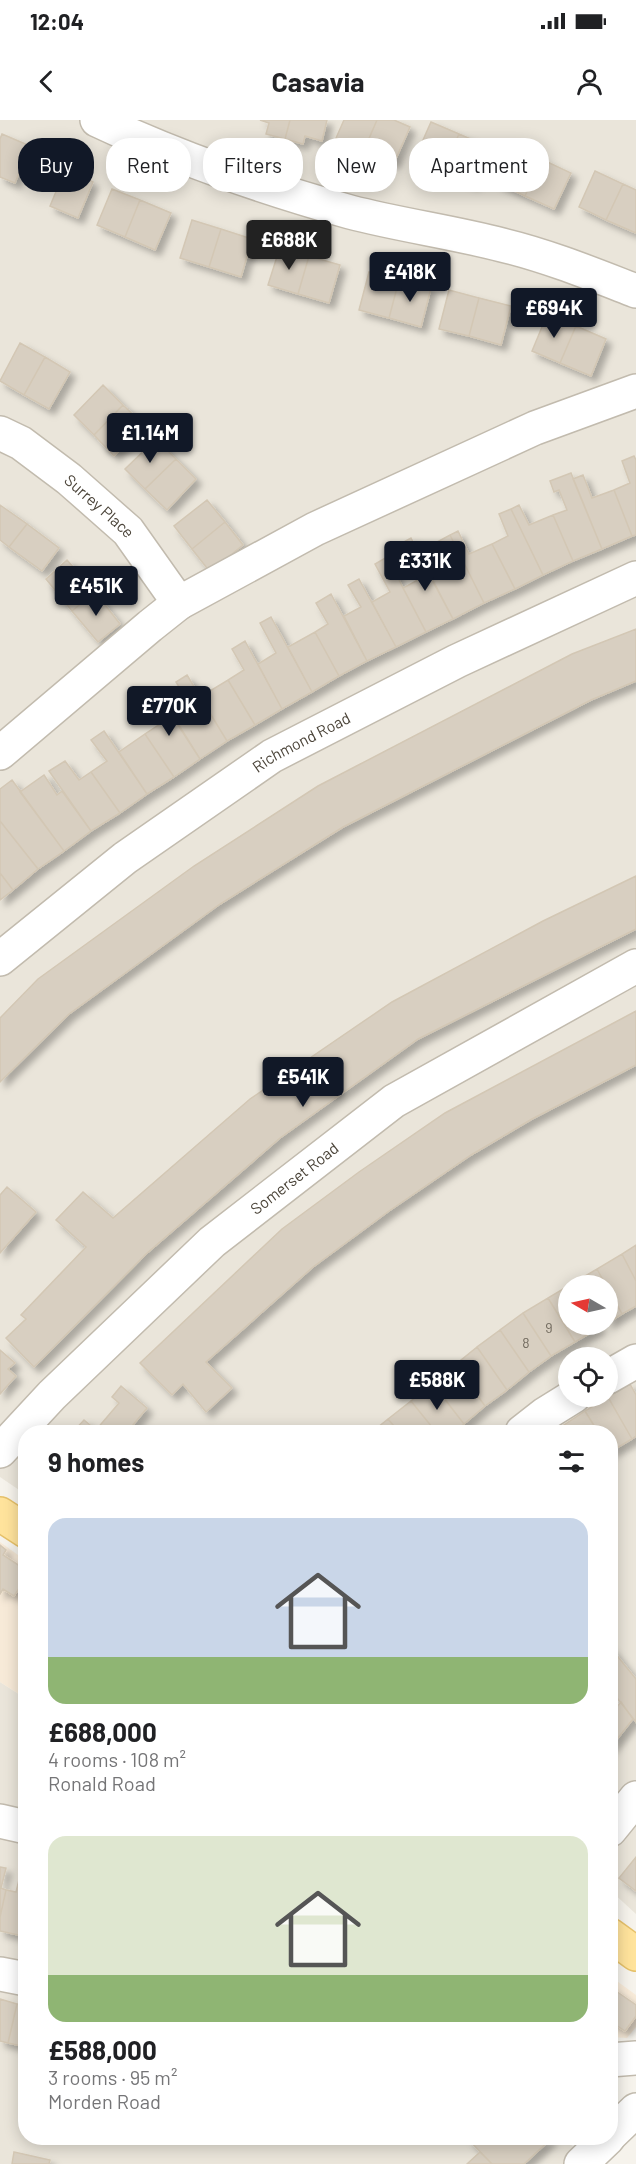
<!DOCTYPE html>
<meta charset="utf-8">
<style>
:root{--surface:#fff;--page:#f6f6f6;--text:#202124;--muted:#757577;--accent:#111827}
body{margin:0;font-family:Barlow,sans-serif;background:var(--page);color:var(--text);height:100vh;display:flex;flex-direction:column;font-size:22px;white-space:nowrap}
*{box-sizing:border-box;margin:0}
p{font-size:20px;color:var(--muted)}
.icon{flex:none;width:33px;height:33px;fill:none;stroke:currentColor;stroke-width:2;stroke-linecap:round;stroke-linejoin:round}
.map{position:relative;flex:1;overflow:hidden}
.drawer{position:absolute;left:18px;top:1305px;width:600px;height:720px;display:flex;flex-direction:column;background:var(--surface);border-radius:24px;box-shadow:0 3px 15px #0003}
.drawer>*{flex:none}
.hud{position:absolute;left:18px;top:18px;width:600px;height:54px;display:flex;gap:12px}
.needle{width:39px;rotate:279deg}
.fabs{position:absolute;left:558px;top:1155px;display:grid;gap:12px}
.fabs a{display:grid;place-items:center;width:60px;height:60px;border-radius:50%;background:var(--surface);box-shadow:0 3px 15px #0003;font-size:30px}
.price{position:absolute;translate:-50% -51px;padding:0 14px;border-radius:6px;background:var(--accent);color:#fff;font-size:20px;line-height:39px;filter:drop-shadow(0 2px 3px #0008)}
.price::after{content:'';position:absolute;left:50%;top:36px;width:18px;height:14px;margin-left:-9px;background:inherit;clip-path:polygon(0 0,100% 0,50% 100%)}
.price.on{background:#222;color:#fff}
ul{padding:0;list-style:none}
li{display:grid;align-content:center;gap:12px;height:318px;padding:0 30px}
li span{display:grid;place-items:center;height:186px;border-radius:18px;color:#555}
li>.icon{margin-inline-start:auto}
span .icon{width:108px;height:108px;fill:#fffc;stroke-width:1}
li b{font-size:26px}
h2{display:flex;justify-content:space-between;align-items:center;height:72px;padding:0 30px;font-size:26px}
.chip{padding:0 21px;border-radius:24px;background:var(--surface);box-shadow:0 3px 15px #0003;font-size:21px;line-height:54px}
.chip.on{background:var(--accent);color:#fff}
.status{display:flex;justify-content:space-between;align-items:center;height:42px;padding:0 30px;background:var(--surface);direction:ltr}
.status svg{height:16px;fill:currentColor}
header{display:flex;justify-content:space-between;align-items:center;height:78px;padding:0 30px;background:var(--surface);font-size:27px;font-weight:700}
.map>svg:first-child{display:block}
.residential{fill:#eae5da;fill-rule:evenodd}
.commercial{fill:#f7ead8}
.building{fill:#d8cfc1;stroke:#d3c7b4;stroke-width:1.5;filter:url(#shadow)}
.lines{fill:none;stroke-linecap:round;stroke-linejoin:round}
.minor-casing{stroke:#c2bbae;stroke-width:36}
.major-casing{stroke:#e6c16a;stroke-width:36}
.minor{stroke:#fff;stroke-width:33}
.major{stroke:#ffe39c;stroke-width:33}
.labels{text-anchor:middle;stroke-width:4.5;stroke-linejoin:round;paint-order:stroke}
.number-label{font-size:14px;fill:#6e675b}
.street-label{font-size:16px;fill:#4b4439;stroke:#fff}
</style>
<div class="status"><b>12:04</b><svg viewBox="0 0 49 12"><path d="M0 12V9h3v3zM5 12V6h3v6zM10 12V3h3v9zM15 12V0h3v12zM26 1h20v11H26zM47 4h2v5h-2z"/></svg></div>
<header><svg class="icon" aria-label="back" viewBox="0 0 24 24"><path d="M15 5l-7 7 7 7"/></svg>Casavia<svg class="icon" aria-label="person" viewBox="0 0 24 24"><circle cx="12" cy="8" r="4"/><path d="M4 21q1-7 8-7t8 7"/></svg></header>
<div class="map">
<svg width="636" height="2044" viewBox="0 0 636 2044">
<defs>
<filter id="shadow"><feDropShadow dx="5.5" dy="5.5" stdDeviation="3" flood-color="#0004"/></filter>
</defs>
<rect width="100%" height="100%" fill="#f6f3ec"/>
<path class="residential" d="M0 0H636V1794L611 1771 610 1312H26L25 1374 0 1357ZM568 1166H608V1204H568ZM568 1238H608V1276H568Z
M0 1562 25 1578 26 2018H564L591 2044H0Z"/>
<path class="commercial" d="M0 1422 25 1440V1578L0 1562Z
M610 1856 636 1875V1907L627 1918 611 1917Z"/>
<path class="building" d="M260 0H290L285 19 266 14 269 3Z
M290 0H327L322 21 305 16 303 24 285 19Z
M344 0H377L364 30 336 18Z
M377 0H394L410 7 394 43 364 30Z
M431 2 459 14 443 50 415 38Z
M2 14 30 26 15 63 0 57V19Z
M459 14 489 27 473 64 443 50Z
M513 27 541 39 525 76 497 63Z
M541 39 571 53 554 89 525 76Z
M65 50 93 62 78 98 50 86Z
M595 51 623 64 606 100 579 87Z
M623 64 636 70V113L606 100Z
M112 69 140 80 125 117 97 105Z
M140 80 171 93 155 130 125 117Z
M192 100 221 109 209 147 180 138Z
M221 109 252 119 241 157 209 147Z
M280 127 309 136 298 174 268 165Z
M309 136 340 145 329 183 298 174Z
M369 152 399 160 389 198 359 190Z
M399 160 431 168 421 207 389 198Z
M449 170 479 178 469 216 439 209Z
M479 178 511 186 501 225 469 216Z
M547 195 576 206 560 243 532 231Z
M576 206 606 219 591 256 560 243Z
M20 223 45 237 24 275 0 261Z
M45 237 70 252 49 289 24 275Z
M103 265 123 285 94 315 74 295Z
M123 285 144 305 114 336 94 315Z
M156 319 176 339 145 369 125 349Z
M634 336 636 340V415L632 416 614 370 630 363 622 341Z
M176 339 196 359 167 390 145 369Z
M571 353 602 429 573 441 553 395 567 390 559 370 554 372 550 361Z
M583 355 592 378 614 370 632 416 602 429 573 359Z
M207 380 225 402 192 429 174 406Z
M0 385 27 404 9 427 0 420Z
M519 385 529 405 553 395 573 441 543 455 511 389Z
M511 389 543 455 515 469 492 424 508 416 499 394Z
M225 402 243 425 210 452 192 429Z
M27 404 59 428 42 451 9 427Z
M458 411 469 434 492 424 515 469 484 483 450 415Z
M450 415 484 483 453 499 429 454 449 445 437 422Z
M411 418 453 499 426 512 403 468 418 460 400 424Z
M387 437 426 512 396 527 372 482 390 472 375 444Z
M67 440 95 472 72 491 46 459Z
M359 459 396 527 367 541 344 496 361 487 348 465Z
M95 472 120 504 98 522 72 491Z
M331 474 367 541 339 556 315 512 328 504 316 483Z
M271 497 312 572 282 589 258 544 276 533 260 503Z
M636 509V561L591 580 343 707 220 784 69 894 0 962V898L38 859 194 746 318 666 572 534Z
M315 512 339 556 312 572 288 527Z
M245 521 282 589 255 605 228 560 244 550 232 529Z
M187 555 227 621 200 639 172 594 189 583 176 562Z
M228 560 255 605 227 621 200 577Z
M154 568 200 639 174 657 145 614 160 604 141 576Z
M104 611 147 674 120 693 91 652 107 641 91 620Z
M145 614 174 657 147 674 119 632Z
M65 641 79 660 91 652 120 693 91 711 49 651Z
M44 655 57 675 62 671 91 711 64 731 20 672Z
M12 660 64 731 38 749 0 701V669Z
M0 701 38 749 13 770 0 753Z
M0 753 13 770 0 780Z
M636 756V809L418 919 280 1018 146 1134 34 1247 6 1218 26 1199 21 1195 86 1127 56 1100 83 1072 113 1098 250 979 392 882 543 801Z
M636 891V945L532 999 471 1035 389 1091 313 1147 206 1242 232 1268 206 1292 183 1264 172 1275 140 1243 282 1109 359 1052 445 993Z
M7 1067 36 1092 0 1133V1075Z
M636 1125V1161L622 1134Z
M622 1134 636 1161V1186L622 1194 597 1149Z
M597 1149 606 1166H574L573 1163Z
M568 1166V1204H597L599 1208 575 1222 548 1178Z
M608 1167 622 1194 608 1203Z
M548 1178 575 1222 551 1236 523 1193Z
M523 1193 551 1236 529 1252 500 1210Z
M500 1210 529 1252 507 1270 477 1227Z
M477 1227 507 1270 485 1286 455 1245Z
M0 1230 15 1243 8 1249 16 1256 0 1274Z
M455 1245 485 1286 464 1304 433 1264Z
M433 1264 464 1304 452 1312H436L411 1281Z
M630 1264 636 1275V1316L632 1319 608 1277Z
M121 1266 147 1288 127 1312H73L84 1300 96 1310 119 1283 112 1277Z
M608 1277 632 1319 610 1332V1312H598L585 1291Z
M411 1281 436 1312H399L388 1299Z
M585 1291 598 1312H568L564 1305Z
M388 1299 399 1312H372Z
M0 1425 6 1430 3 1435 26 1450V1458L14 1476 3 1469 0 1474Z
M610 1527 636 1559V1602L610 1569Z
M621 1582 633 1599 610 1628V1595Z
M636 1737V1771L619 1758Z
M0 1747 6 1748 1 1768 6 1770 0 1797Z
M21 1752 26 1753V1806L23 1816 0 1811V1797L6 1770 16 1772Z
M610 1867 636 1885V1896L625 1911 610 1901Z
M0 1879 17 1884 8 1923 0 1921Z
M17 1884 26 1885V1927L8 1923Z
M470 2018H552L524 2044H492L468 2019Z
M14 2032 50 2040 49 2044H12Z
M480 2032 492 2044H467Z"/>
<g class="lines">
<defs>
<g id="minor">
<path d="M97 0C178 38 264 68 350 92 400 105 452 112 502 125 548 136 592 154 636 171"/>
<path id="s1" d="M0 313 21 323 69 359 128 411 179 483"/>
<path d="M0 633 150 506 179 483 315 409 535 308 636 271"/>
<path id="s2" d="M0 839 125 738 272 636 457 541 636 458"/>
<path d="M608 1257 636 1241"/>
<path d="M522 1312 545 1294 574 1276"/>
<path id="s3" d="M0 1331 52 1275 212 1122 394 981 636 846"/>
<path d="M0 1701 26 1707"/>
<path d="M610 1710 636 1678"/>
<path d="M0 1854 26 1859"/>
<path d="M610 1940 636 1938"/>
<path d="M610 2015 636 1990"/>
<path d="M581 2044 608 2018"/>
</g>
<path id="major" d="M0 1394 26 1411
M610 1815 636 1834"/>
</defs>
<use href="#minor" class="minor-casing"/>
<use href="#major" class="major-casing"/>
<use href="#minor" class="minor"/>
<use href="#major" class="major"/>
</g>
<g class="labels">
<g class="number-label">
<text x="549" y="1213">9</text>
<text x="526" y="1228">8</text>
</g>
<g class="street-label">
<text dy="6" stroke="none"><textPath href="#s1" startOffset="124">Surrey Place</textPath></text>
<text dy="6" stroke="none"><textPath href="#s2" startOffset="372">Richmond Road</textPath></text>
<text dy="6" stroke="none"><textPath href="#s3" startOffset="402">Somerset Road</textPath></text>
</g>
</g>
</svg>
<div class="fabs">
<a><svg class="needle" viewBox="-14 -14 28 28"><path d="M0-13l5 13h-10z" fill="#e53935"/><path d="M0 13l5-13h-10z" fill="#757577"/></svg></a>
<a><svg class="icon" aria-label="locate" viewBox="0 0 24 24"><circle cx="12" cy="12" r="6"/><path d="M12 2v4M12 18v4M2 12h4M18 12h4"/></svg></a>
</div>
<b class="price on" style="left:289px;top:151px">£688K</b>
<b class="price" style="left:410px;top:183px">£418K</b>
<b class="price" style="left:554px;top:219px">£694K</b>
<b class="price" style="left:150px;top:344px">£1.14M</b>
<b class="price" style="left:425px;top:472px">£331K</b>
<b class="price" style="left:96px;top:497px">£451K</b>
<b class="price" style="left:169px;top:617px">£770K</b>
<b class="price" style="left:303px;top:988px">£541K</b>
<b class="price" style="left:437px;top:1291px">£588K</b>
<div class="hud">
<a class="chip on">Buy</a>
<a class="chip">Rent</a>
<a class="chip">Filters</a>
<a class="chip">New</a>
<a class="chip">Apartment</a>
</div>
<section class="drawer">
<h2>9 homes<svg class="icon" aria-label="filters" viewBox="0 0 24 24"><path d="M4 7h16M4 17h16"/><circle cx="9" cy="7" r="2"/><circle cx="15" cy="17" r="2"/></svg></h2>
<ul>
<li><span style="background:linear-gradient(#c9d6e8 75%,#8fb573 0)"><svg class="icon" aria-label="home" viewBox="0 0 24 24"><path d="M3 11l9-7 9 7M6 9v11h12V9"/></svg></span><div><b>£688,000</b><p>4 rooms · 108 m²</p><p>Ronald Road</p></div></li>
<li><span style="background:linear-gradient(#dfe7d0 75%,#8fb573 0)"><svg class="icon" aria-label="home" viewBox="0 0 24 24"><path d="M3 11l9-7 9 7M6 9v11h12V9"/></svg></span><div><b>£588,000</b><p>3 rooms · 95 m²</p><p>Morden Road</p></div></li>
</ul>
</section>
</div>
